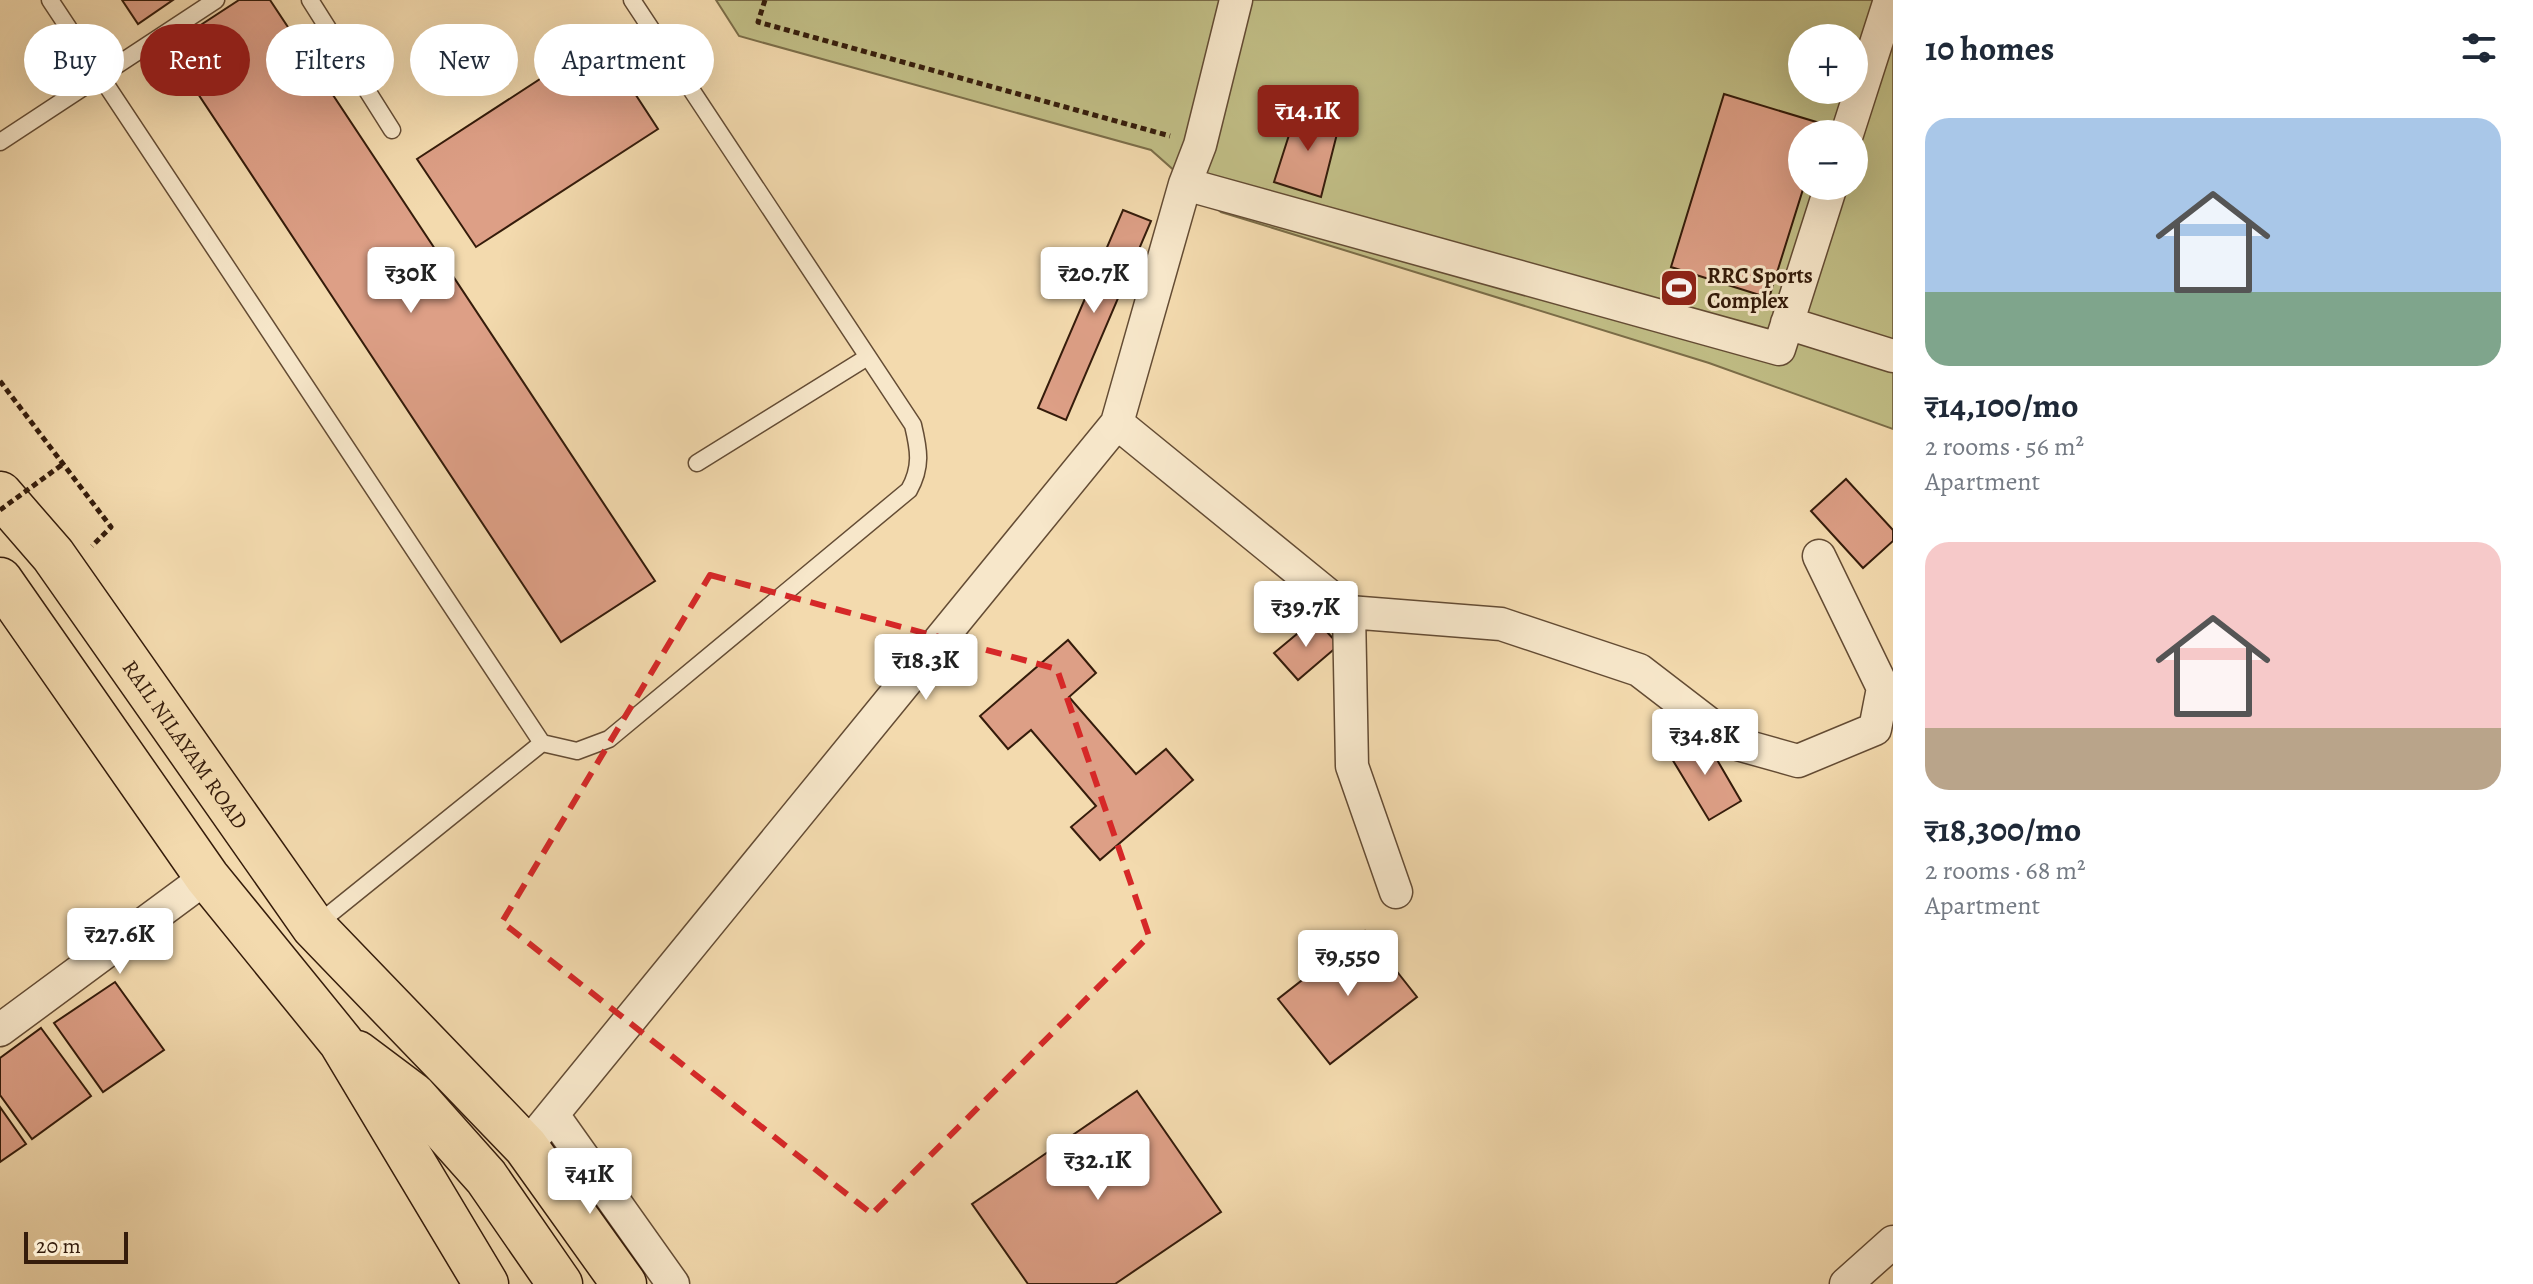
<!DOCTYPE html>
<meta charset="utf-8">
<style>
:root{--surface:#fff;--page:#f2f2f3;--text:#1f2937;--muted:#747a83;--accent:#8f2418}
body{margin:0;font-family:Alegreya,serif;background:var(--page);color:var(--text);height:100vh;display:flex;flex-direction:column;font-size:30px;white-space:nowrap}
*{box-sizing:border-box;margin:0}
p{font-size:26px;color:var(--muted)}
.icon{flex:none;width:44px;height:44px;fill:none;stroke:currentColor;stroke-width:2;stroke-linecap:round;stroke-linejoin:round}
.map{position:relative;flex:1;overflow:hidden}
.panel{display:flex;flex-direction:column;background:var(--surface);width:640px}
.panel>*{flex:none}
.hud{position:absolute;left:24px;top:24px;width:760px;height:72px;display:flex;gap:16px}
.controls{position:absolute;left:1788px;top:24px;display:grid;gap:16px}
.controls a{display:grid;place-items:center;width:80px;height:80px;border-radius:50%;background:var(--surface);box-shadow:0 8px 32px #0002;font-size:40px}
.scale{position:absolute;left:24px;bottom:20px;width:104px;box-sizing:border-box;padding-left:8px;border:4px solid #351c0b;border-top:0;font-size:22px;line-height:28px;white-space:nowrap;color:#351c0b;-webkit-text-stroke:6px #f7e7ca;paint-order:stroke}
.price{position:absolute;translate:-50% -68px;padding:0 18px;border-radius:8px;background:#fff;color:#222;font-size:26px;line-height:52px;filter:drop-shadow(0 2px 4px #0008)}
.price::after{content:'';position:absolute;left:50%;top:48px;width:24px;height:18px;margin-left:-12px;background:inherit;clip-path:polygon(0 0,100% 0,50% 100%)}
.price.on{background:var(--accent);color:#fff}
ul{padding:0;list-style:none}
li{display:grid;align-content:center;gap:16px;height:424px;padding:0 32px}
li span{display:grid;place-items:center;height:248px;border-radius:24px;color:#555}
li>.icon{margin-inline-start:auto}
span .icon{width:144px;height:144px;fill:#fffc;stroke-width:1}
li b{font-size:34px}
h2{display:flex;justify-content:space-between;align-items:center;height:96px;padding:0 32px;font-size:34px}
.chip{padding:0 28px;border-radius:36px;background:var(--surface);box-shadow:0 8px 32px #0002;font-size:28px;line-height:72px}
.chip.on{background:var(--accent);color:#fff}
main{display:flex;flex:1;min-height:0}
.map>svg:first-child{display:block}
.green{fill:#c1be86;stroke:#7b6d48;stroke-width:2;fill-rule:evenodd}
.building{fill:#dd9f86;stroke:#351c0b;stroke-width:2}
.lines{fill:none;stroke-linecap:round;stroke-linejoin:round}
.lane-casing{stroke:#644c34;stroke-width:19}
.street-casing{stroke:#644c34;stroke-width:35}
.primary-casing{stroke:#351c0b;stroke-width:47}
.path{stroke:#351c0b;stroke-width:5;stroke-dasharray:6 4;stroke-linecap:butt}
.lane{stroke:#f7e7ca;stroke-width:16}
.street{stroke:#f7e7ca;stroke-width:32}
.primary{stroke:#f3daae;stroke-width:44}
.path-bridge{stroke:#351c0b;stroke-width:5;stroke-dasharray:6 4;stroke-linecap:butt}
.marked{fill:none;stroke:#d62828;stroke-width:6;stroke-dasharray:16 10;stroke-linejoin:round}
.labels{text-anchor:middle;stroke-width:6;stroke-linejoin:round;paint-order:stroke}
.poi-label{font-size:22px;font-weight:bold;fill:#351c0b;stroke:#f7e7ca;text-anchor:start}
.street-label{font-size:22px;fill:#351c0b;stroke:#f7e7ca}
</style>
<main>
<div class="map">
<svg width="1893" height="1284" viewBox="0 0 1893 1284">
<rect width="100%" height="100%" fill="#f3daae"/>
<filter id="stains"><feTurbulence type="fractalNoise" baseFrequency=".0025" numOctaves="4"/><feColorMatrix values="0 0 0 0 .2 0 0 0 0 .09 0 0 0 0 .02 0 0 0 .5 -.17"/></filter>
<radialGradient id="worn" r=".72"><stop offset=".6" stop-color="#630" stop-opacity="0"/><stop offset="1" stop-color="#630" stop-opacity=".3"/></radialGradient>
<path class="green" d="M716 0H1893V429L1709 363 1221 212 1151 150 739 36ZM1802 38H1854V90H1802ZM1802 134H1854V186H1802Z"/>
<path class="building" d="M122 0H173L138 24Z
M239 0H270L655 581 561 642 167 47Z
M600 40 658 129 476 247 417 159Z
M1724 94 1823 124 1819 134H1802L1804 186 1769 298 1671 267Z
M1297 110 1340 122 1321 197 1274 182Z
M1123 210 1151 221 1066 420 1038 408Z
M1846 479 1893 530V541L1863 568 1811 511Z
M1315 619 1339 645 1298 680 1274 653Z
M1068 640 1096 673 1069 697 1136 774 1166 749 1193 780 1100 860 1071 827 1096 806 1031 730 1008 749 980 716Z
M1702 734 1741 801 1709 820 1669 754Z
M1365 931 1417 997 1330 1064 1278 999Z
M115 982 164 1050 103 1092 54 1023Z
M41 1028 91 1096 32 1139 0 1095V1058Z
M1137 1091 1221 1212 1115 1284H1028L972 1204Z
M0 1107 26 1144 0 1162Z"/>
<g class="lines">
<defs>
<path id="lane" d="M50 0 542 743 577 751 609 739 909 490C922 467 919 450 913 425L632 0
M310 0 392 130
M0 142 216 0
M697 463 866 358
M315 926 542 743"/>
<path id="street" d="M1847 134 1890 0
M1185 184 1779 349 1831 186
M1787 323 1893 356
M1117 423 1349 612 1352 766 1396 892
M1349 612 1501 624 1639 670 1734 743 1798 761 1875 729 1883 688 1819 556
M0 1030 207 877
M553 1115 673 1284
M526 1147 1117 423 1185 184 1200 145 1236 0
M1846 1284 1893 1242"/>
<g id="primary">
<path id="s1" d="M0 494 53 555 314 927 526 1147 624 1284"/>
<path d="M0 580 207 877 341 1042 486 1284"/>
<path d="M357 1053 413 1095 486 1177 560 1284"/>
</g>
</defs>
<use href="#lane" class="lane-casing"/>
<use href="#street" class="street-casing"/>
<use href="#primary" class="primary-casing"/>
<path class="path" d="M765 0 758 22 1170 136
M0 381 111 527 92 546"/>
<use href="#lane" class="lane"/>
<use href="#street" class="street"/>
<use href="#primary" class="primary"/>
<path class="path-bridge" d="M0 510 63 464"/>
</g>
<path class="marked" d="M710 575 1057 669 1149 936 872 1214 502 922Z"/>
<defs>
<symbol id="stadium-square" viewBox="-11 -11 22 22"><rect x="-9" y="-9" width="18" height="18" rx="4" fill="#8f2418" stroke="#f7e7ca"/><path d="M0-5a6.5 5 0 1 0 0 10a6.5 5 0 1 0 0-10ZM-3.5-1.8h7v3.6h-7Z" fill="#fff"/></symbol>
</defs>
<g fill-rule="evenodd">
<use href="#stadium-square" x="1657" y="266" width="44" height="44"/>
</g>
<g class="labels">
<g class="poi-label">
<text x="1707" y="283">RRC Sports<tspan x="1707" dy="25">Complex</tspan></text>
</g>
<g class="street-label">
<text dy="8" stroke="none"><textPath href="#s1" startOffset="312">RAIL NILAYAM ROAD</textPath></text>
</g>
</g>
<rect width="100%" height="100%" filter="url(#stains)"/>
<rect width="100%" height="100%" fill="url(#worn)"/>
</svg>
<div class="controls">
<a>+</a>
<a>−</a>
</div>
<div class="scale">20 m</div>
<b class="price on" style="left:1308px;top:153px">₹14.1K</b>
<b class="price" style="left:411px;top:315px">₹30K</b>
<b class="price" style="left:1094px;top:315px">₹20.7K</b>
<b class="price" style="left:1306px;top:649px">₹39.7K</b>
<b class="price" style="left:926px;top:702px">₹18.3K</b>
<b class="price" style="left:1705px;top:777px">₹34.8K</b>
<b class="price" style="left:120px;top:976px">₹27.6K</b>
<b class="price" style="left:1348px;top:998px">₹9,550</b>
<b class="price" style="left:1098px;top:1202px">₹32.1K</b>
<b class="price" style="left:590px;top:1216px">₹41K</b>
<div class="hud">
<a class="chip">Buy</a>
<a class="chip on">Rent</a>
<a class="chip">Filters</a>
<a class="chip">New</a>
<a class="chip">Apartment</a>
</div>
</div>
<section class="panel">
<h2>10 homes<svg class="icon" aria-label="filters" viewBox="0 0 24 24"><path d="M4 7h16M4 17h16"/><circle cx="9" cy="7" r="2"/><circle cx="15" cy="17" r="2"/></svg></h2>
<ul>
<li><span style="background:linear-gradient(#a9c7e8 70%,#7fa58c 0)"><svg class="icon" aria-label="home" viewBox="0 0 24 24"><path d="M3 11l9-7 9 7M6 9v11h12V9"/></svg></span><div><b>₹14,100/mo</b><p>2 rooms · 56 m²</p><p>Apartment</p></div></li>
<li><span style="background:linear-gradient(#f6c9c9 75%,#b9a48a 0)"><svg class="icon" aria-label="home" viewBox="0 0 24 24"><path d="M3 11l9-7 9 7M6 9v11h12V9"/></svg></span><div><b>₹18,300/mo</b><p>2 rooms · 68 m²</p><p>Apartment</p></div></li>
</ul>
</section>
</main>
